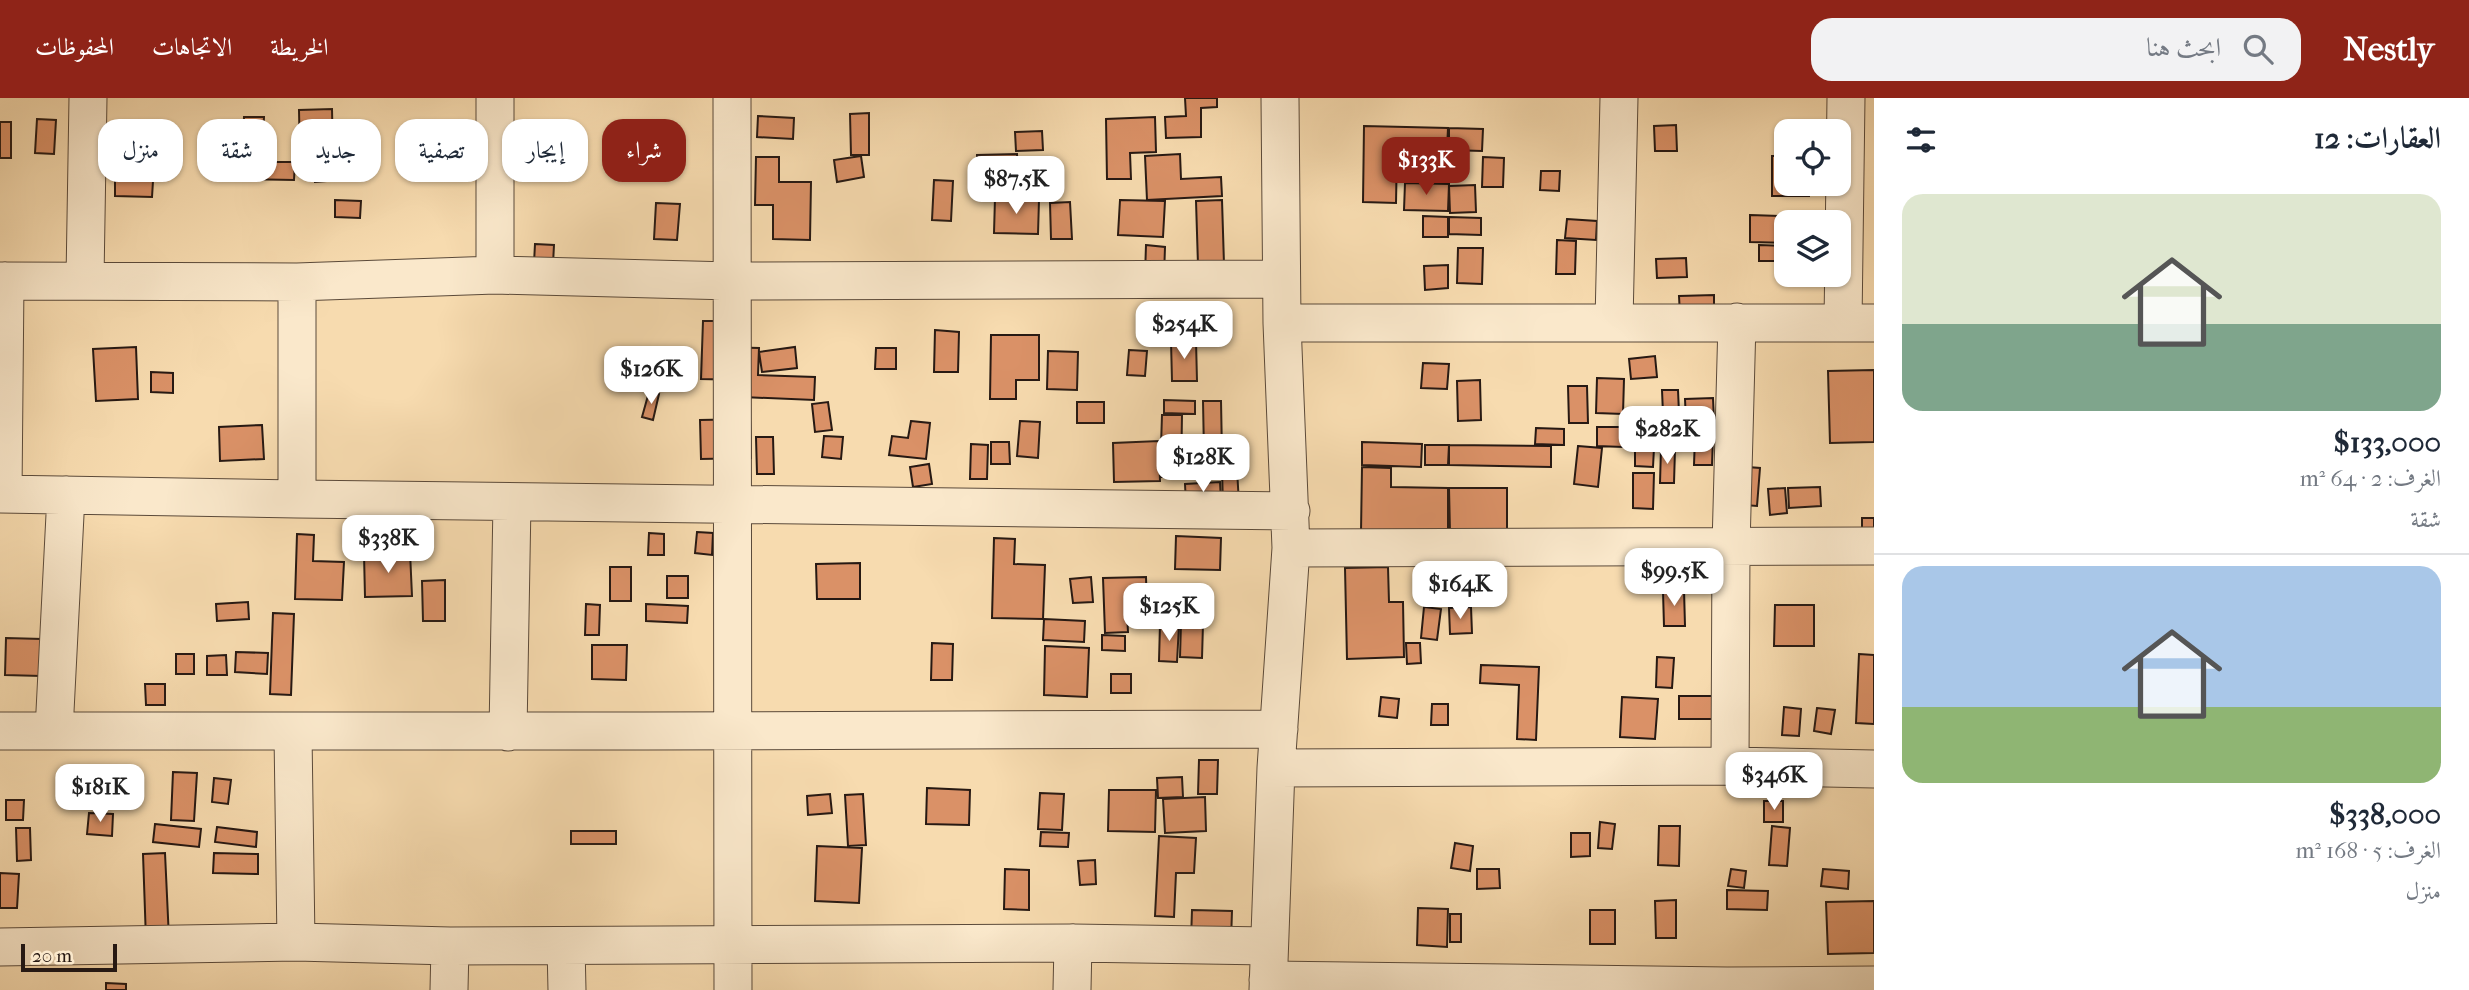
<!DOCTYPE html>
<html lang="ar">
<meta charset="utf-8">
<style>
:root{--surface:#fff;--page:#f2f2f3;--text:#1f2937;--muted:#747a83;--line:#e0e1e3;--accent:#8f2418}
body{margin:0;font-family:"IM FELL French Canon",Amiri,serif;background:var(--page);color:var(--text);direction:rtl;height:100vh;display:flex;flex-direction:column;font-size:26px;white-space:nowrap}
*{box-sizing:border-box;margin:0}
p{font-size:23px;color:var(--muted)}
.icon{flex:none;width:38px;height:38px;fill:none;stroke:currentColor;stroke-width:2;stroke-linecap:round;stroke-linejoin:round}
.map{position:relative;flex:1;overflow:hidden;direction:ltr}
.side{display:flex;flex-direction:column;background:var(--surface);width:595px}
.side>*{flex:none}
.hud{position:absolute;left:21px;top:21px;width:665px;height:63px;direction:rtl;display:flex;gap:14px}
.controls{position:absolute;left:1774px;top:21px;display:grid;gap:14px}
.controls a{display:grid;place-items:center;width:77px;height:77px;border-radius:14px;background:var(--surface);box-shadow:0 2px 5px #0004;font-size:35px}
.scale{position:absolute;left:21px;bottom:18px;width:96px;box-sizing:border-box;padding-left:7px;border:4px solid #271913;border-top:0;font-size:19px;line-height:24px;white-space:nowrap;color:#271913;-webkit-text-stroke:5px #fae8cb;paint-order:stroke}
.price{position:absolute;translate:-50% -60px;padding:0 16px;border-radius:14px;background:#fff;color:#222;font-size:23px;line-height:46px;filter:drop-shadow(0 2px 4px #0008)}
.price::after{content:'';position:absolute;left:50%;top:42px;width:21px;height:16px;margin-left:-10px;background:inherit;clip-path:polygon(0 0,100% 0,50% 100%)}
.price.selected{background:var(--accent);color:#fff}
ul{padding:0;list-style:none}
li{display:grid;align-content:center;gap:14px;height:371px;padding:0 28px}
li+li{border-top:2px solid var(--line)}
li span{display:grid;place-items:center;height:217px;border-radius:21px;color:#555}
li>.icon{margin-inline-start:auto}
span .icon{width:126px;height:126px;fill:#fffc;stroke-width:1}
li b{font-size:30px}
h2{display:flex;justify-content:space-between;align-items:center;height:84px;padding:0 28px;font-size:30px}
.pill{padding:0 24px;border-radius:21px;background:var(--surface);box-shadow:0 2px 5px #0004;font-size:24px;line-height:63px}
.pill.selected{background:var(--accent);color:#fff}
header{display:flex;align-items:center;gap:42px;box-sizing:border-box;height:98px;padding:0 35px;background:var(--accent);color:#fff}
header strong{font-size:33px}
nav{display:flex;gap:38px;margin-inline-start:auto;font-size:24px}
.search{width:490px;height:63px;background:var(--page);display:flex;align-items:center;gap:18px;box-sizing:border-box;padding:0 24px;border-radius:21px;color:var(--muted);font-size:26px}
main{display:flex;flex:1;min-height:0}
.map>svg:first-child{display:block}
.building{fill:#da9167;stroke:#271913;stroke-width:2}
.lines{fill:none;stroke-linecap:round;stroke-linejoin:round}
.street-casing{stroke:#5b4a3a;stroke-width:39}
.street{stroke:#fae8cb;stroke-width:37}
</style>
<header>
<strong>Nestly</strong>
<div class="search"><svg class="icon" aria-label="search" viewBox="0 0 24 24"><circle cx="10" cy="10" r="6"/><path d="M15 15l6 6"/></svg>ابحث هنا</div>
<nav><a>الخريطة</a><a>الاتجاهات</a><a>المحفوظات</a></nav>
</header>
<main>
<section class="side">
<h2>العقارات: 12<svg class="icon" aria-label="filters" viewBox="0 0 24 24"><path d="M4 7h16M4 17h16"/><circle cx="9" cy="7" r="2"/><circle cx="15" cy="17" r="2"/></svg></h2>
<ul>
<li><span style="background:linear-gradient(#dfe7d0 60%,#7fa58c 0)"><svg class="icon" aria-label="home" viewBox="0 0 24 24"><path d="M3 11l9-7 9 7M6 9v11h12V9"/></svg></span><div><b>$133,000</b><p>الغرف: 2 · 64 m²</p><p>شقة</p></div></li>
<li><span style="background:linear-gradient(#a9c7e8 65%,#8fb573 0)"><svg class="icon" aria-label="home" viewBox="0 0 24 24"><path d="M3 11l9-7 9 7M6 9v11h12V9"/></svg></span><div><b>$338,000</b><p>الغرف: 5 · 168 m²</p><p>منزل</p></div></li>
</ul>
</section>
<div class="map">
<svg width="1874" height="892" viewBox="0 0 1874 892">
<rect width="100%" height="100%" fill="#f7dbaf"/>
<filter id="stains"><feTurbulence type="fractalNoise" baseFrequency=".00286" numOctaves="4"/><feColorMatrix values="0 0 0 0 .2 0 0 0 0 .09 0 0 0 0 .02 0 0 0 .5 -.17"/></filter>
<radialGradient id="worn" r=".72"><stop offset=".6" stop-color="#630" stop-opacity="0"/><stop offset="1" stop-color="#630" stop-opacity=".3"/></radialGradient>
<path class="building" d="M1185 0H1217V9L1201 10V39L1166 40 1165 19 1186 18Z
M332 11 333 59 300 60 299 12Z
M869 15V57H851L850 16Z
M758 18 794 20 793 41 757 39Z
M244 19H264L262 64H295L294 82 242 81Z
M1155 19 1156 54 1130 55 1131 81H1107L1106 21Z
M37 21 56 22 54 56 35 55Z
M0 24H11V60H0Z
M621 25H643L642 62H620Z
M1676 27 1677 53H1655L1654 28Z
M1364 28 1448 30 1447 52 1397 51 1396 105 1363 104Z
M1449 30 1483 31 1482 53 1449 52Z
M1042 33 1043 52 1016 53 1015 34Z
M1017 56 1018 81 978 83 977 57Z
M1180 56 1181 81 1221 79 1222 98 1147 102 1145 58Z
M861 58 864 79 837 84 834 62Z
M1772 58H1787V86H1809V98H1772Z
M756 59H779V84H811L810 142 773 141V107H755Z
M1483 59 1504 60 1503 89H1482Z
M338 60 339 82 315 84 314 62Z
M1033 64 1051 65 1049 96 1032 95Z
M1541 73H1560L1559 93 1540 92Z
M115 82 153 83 152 99 115 98Z
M934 82 953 83 951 123 932 122Z
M1405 85 1449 86 1448 113 1404 112Z
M1475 87 1476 114 1450 115 1449 88Z
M995 100 1039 102 1038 136 994 135Z
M335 102 361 103 360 120 335 119Z
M1120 102 1165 103 1163 139 1118 137Z
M1222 102 1224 166 1198 167 1196 103Z
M1070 104 1072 141H1051L1050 105Z
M656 105 680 106 677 142 654 141Z
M1750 117 1813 119V124H1787V145L1750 144Z
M1423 118 1448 119V139H1423Z
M1449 119 1481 120V137L1449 136Z
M1567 121 1597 123 1596 142 1565 140Z
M1557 142 1576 143 1575 176H1556Z
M535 146 554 147 553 166 534 165Z
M1146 147 1165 149 1164 178 1145 177Z
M1759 147 1784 148V163H1759Z
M1458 150H1483L1482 186 1457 185Z
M1686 160 1687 179 1657 180 1656 161Z
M1448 167V190L1425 192 1424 168Z
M1797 177H1811V185L1797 184Z
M1714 197V217H1680L1679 198Z
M703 223H720L719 249 759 250 758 277 815 279 814 302 743 299V282L701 281Z
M935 232 959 234 958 274H934Z
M991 237H1039V282H1016V301H990Z
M1171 243H1196L1197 283H1172Z
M136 249 138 301 96 303 93 251Z
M795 249 797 270 762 274 759 254Z
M876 250H896V271H875Z
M1129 252 1147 253 1145 278 1127 277Z
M1048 253 1078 254 1077 292 1047 291Z
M1655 258 1657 279 1631 281 1629 261Z
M1423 265 1449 266 1447 291 1421 290Z
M1874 272V344L1830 345 1828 273Z
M151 274 173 275V295L151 294Z
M1597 280 1624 281 1623 316 1596 315Z
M1480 282 1481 322 1458 323 1457 283Z
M1568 288H1587L1588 325H1569Z
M1662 292H1678L1679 315 1663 316Z
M649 294 659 296 653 322 642 319Z
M1713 300 1714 323 1686 324 1685 301Z
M1164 302 1195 303V316L1164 315Z
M1203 303H1221L1222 355H1204Z
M828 304 832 332 815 334 812 306Z
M1077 304H1104V325H1077Z
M1631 313H1654V346H1631Z
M1162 317H1182L1181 379H1160Z
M750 321 751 360 701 361 700 322Z
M1657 322 1677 323V348L1656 347Z
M911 323 930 325 926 361 889 357 892 338 908 340Z
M1020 323 1040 324 1038 360 1017 358Z
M262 327 264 361 220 363 219 329Z
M1597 329H1623V349L1597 348Z
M1536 330 1564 331V347L1535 346Z
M824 338 843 339 841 361 822 359Z
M756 339H773L774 376H757Z
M1695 339H1713L1712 367H1694Z
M1159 343 1160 383 1114 384 1113 345Z
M991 344H1009L1010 366H991Z
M1362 344 1422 346 1421 369 1362 367Z
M971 346 988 347 987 381H970Z
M1425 347H1449L1448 367H1425Z
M1449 347 1551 348V369L1449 367Z
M1578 348 1602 350 1598 389 1574 386Z
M1635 349 1654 350 1653 369 1635 368Z
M1661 350 1675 351 1674 385H1660Z
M929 366 932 386 913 389 910 369Z
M1721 367 1760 370 1757 408 1718 405Z
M1362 369 1391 370V389L1448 390V435L1361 434Z
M1237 371 1239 406H1223L1222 372Z
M1633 375H1654L1653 411 1633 410Z
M1220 384 1221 405 1186 407 1185 386Z
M1820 389 1821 408 1789 410 1788 390Z
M1449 390H1507V433L1450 434Z
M1785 390 1787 415 1770 417 1768 391Z
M1862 420H1874V435H1862Z
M697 434 713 435 712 457 695 455Z
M649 435 664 436V457H648Z
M297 436 314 437 313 463 344 464 342 502 295 501Z
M1176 438 1221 440 1220 472 1175 471Z
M994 440 1015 441 1014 466 1045 467 1043 521 992 520Z
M410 454 412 498 365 499 364 456Z
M860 465V501H817L816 466Z
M610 469H631V503H610Z
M1388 469 1389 504H1403L1404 559 1347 561 1345 470Z
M667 478H688V500H667Z
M1091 479 1093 504 1073 505 1070 481Z
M1146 479 1147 514 1127 515 1128 534 1105 535 1103 480Z
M445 482V523H423L422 483Z
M1684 492 1685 528H1664L1663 493Z
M248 504 249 521 217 523 216 506Z
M586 506 600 507 599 537H585Z
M646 506 688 508 687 525 646 523Z
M1775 507H1814V548H1774Z
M1424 509 1441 511 1437 542 1421 540Z
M1471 509 1472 535 1450 536 1449 510Z
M273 515 294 516 291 597 270 596Z
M1044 521 1085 523 1084 544 1043 542Z
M1160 526 1179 527 1177 564 1159 563Z
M1181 526H1203L1202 560 1180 559Z
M1102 537 1125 538V553L1102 552Z
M6 540 42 541 41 578 5 577Z
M932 545 953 546 952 582H931Z
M1406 545H1420L1421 565 1407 566Z
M592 547H627L626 582 592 581Z
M1045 548 1089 550 1087 599 1044 597Z
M236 554 268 555 267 576 235 574Z
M176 556H194V576H176Z
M1859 556 1874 557V626L1856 625Z
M226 557 227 577H207V558Z
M1657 559 1674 560 1672 590 1656 589Z
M1481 567 1539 569 1536 642 1517 641 1519 587 1480 585Z
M1111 576H1131V595H1111Z
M145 586H165V607H146Z
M1679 598H1714V621H1679Z
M1381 599 1399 601 1397 620 1379 618Z
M1622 599 1658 601 1655 641 1620 639Z
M1432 606H1448V627H1431Z
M1784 609 1801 611 1799 638 1782 637Z
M1817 610 1835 612 1831 636 1814 633Z
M1199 662H1218L1217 696H1198Z
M173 674 197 675 194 723 171 722Z
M1182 679 1183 699 1158 700 1157 680Z
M214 680 231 682 228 706 212 704Z
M927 690 970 692 969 727 926 726Z
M1109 692H1156L1155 734 1108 733Z
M1040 695 1064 696 1062 732 1038 731Z
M830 696 832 715 808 717 807 698Z
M863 696 866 747 848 748 845 697Z
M1205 699 1206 733 1165 735 1163 701Z
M6 702H24L23 722H6Z
M1764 703H1783V724H1764Z
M89 715 113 716 112 738 87 736Z
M1600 724 1615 726 1612 751 1598 750Z
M155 726 201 731 199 749 153 744Z
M1659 728H1680L1679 768 1658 767Z
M1772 728 1790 730 1787 768 1769 767Z
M217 729 257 734 256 749 215 744Z
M16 730H30L31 762 17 763Z
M571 733H616V746H571Z
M1041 734 1069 735 1068 749 1040 748Z
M1571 735H1590V758L1571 759Z
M1159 738 1196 740 1194 775H1176L1174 819 1155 818Z
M1455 745 1473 748 1470 773 1451 770Z
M817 748 862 750 859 805 815 803Z
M165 755 169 841 146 842 143 756Z
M214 755 258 756V776L213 775Z
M1095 762 1096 786 1080 787 1078 763Z
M1005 771 1029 772V812L1004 811Z
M1477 771H1499L1500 790 1477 791Z
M1731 771 1746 773 1744 790 1728 788Z
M1823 771 1849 773 1848 791 1821 788Z
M0 775 19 776 17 810H0Z
M1727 792 1768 793 1767 812 1727 811Z
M1676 802V840H1656L1655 803Z
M1874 803V855L1828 856 1826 804Z
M1418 810 1448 811 1447 849 1417 847Z
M1192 812 1232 813 1231 843 1191 842Z
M1590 812H1615V846H1590Z
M1450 816H1461V844H1450Z
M106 885 126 886V892H106Z"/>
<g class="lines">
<defs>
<path id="street" d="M732 0 733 892
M495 177V0
M85 181 88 0
M0 183 297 184 495 177 731 183 1281 181
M297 184V401
M1614 224 1619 0
M1282 225H1874
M1843 225 1846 0
M3 395 5 183
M0 396 297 401 1291 413
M1291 450 1874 448
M0 633C426 636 853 631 1279 631
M54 633 66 397
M508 634 512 404
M293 636 296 844
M1730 668 1731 448 1737 224
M1276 670 1730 668 1874 671
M566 848 567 892
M0 849 296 844 450 848 1073 845 1269 848
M1268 882 1727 888 1874 887
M449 892 450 848
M1072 892 1073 845
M1268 892 1276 670 1291 450 1282 225 1280 0"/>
</defs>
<use href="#street" class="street-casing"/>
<use href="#street" class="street"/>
</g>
<rect width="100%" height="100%" filter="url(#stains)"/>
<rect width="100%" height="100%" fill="url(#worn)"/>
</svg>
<div class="controls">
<a><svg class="icon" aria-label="locate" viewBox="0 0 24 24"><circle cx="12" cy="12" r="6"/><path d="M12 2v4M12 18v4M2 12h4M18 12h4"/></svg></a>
<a><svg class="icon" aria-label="layers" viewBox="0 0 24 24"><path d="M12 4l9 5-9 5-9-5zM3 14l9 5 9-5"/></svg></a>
</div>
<div class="scale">20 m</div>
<b class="price selected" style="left:1426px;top:99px">$133K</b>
<b class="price" style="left:1016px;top:118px">$87.5K</b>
<b class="price" style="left:1184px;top:263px">$254K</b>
<b class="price" style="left:651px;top:308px">$126K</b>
<b class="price" style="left:1667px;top:368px">$282K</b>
<b class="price" style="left:1203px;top:396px">$128K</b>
<b class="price" style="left:388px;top:477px">$338K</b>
<b class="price" style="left:1674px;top:510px">$99.5K</b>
<b class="price" style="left:1460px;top:523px">$164K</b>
<b class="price" style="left:1169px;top:545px">$125K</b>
<b class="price" style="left:1774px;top:714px">$346K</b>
<b class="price" style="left:100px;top:726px">$181K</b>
<div class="hud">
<a class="pill selected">شراء</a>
<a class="pill">إيجار</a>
<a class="pill">تصفية</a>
<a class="pill">جديد</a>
<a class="pill">شقة</a>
<a class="pill">منزل</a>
</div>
</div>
</main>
